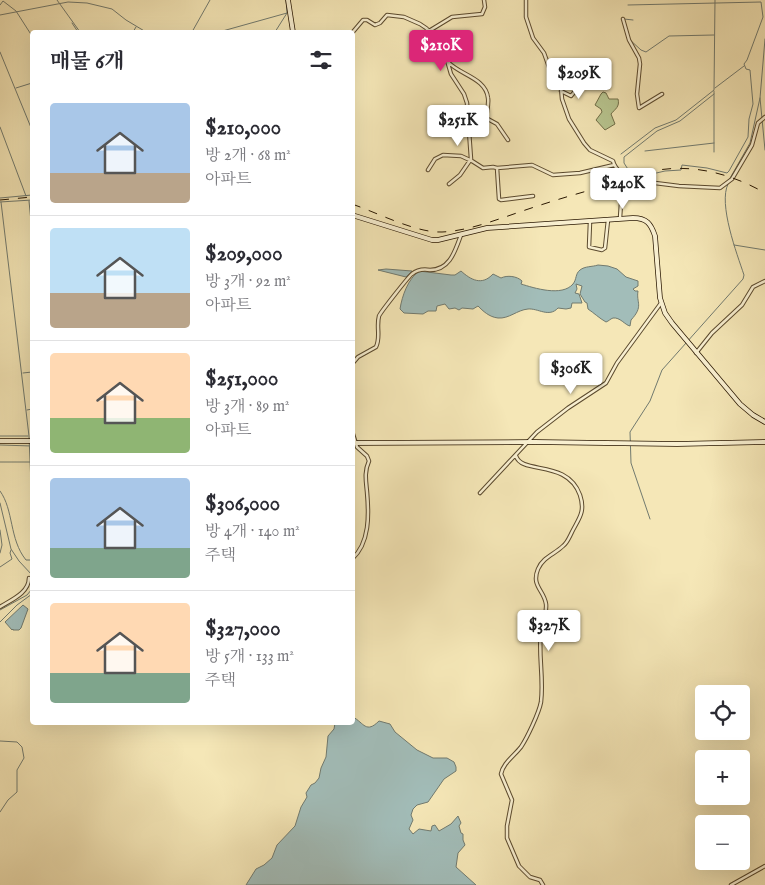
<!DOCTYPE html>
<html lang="ko">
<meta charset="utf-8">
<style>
:root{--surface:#fff;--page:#f2f2f3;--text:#2b2b33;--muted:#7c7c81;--line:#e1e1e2;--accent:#db2777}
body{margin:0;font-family:"IM FELL English","Noto Serif KR",serif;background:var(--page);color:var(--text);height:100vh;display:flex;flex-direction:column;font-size:19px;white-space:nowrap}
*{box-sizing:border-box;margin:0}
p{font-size:16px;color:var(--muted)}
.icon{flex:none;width:28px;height:28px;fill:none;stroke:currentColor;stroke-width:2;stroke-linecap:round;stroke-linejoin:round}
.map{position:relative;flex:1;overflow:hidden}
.drawer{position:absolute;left:30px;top:30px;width:325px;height:695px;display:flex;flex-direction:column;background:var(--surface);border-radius:5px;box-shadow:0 5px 20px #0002}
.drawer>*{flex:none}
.fabs{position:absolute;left:695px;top:685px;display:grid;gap:10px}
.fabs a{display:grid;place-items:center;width:55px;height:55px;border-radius:5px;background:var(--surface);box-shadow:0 5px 20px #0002;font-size:25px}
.price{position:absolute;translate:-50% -42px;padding:0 11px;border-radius:5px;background:#fff;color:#222;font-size:16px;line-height:32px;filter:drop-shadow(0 1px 2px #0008)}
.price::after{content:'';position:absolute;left:50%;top:30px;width:15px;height:11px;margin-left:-8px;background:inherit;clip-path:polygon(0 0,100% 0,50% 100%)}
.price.active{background:var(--accent);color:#fff}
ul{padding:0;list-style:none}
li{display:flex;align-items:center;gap:15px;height:125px;padding:0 20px}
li+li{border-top:1px solid var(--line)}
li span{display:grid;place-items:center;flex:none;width:140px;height:100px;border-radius:5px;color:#555}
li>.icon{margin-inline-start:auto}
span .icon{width:60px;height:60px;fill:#fffc;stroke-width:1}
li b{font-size:21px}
h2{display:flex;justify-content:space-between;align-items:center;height:60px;padding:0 20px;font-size:21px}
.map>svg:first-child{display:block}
.green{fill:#b8c690;stroke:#706e48}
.water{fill:#a2bdb9;stroke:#717a6f}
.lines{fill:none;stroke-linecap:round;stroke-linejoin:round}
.stream{stroke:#717a6f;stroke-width:1}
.street-casing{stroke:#5b4a2e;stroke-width:4.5}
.secondary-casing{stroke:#281600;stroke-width:5.5}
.street{stroke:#f8efd0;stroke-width:2.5}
.secondary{stroke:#f8efd0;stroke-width:4}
.rail{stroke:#281600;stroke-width:1;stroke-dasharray:9 9;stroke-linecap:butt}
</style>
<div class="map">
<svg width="765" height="885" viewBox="0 0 765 885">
<rect width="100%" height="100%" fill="#f5e7b7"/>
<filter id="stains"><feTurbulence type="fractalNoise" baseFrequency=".004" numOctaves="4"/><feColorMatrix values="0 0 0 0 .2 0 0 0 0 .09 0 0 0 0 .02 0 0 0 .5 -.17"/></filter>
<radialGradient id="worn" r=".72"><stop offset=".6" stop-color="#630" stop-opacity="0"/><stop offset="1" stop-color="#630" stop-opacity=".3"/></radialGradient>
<path class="green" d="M603 92 606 93 609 99H618C620 107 615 109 611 114L615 124 605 130 596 120 602 112 601 109 595 105 601 94Z"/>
<path class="water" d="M598 265 608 266 617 269 626 277 638 281V286L633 289 635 291H638C636 303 644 306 631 320L630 326C625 325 620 317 613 318 610 319 609 321 606 322 599 318 594 313 588 309L587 303 585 302 580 294 582 286 576 284 577 289 575 293 579 294 582 303H572L571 308 566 309 558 308C549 318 538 308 528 309 517 310 509 319 498 318 489 317 483 311 478 306L473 309 462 308 459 310 455 308 449 309 445 304 437 306 436 311H428L423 314 404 313 400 309C402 296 408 279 419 271L451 275H455L461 271C471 280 482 286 493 274L501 278C507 275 517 276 522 281L521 284C534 288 562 297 573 284 577 279 575 274 580 270 585 266 592 267 598 265Z
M386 269 412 271 406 277 378 270Z
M23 605 28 609 21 628 19 630H13V629L12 630 5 622Z
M353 717C364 723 366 734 379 721L390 724 395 732 417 750 433 758H447L454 762 456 767V771L444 779 428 802 417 805 413 809 411 815 413 820 409 829 413 834 419 829 431 831 432 826 435 825 439 831 451 824 458 816 461 823 459 826 461 833 463 834V840L465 845 458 853 456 867 476 885H246L256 869 264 865 272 858 277 845 295 826 301 807 307 797 306 793 311 785 315 783 319 778 321 768 326 757 328 736 334 729 335 723 352 722Z"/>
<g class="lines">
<path class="stream" d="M57 0 80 32
M0 5 3 1 16 11 32 36
M628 5 761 2 763 17 747 60 744 64 746 69 750 70 753 104 749 119 748 137 729 171 727 173 707 168 682 165 681 170 665 171 639 177 637 188
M0 15 68 2 87 3 112 9 126 20 146 32
M624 19 633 20
M72 23 78 32
M133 32 136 27
M192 32 210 0
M219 32 287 13
M275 32 287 13 286 0
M629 39 641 50 646 52 669 36 714 35
M765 39 760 98 765 150
M0 52 32 130
M16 88 32 83
M715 88 744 66
M714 91V152
M0 127 26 196
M645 151 714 143
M621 154 655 128 676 120 714 90 715 0
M631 174 624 163V157L657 131 680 121 714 94
M729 180 750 143 760 98
M0 198 32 195
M29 201 32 232
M0 202 32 200
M1 202 29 436 32 509
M734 245 765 250
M23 373 32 372
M27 410 32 409
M0 436H28
M0 445 32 446
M0 462H32
M0 491C14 510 9 539 26 560H32
M0 503 11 549 19 561 32 575
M650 519 631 463 630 432 650 401 662 370 743 279 744 275C737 254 718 204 728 184
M0 530 2 545 0 553
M0 567 12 559 10 553 11 550
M0 610 27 595 32 589
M0 622 17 605 32 594
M0 741 17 742 22 747 24 758 17 770V792L8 800 0 812"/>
<defs>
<path id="street" d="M526 0V17L533 38 544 53 549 67 561 88 562 99 569 119 584 143 590 150 613 161C615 172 629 176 633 192
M623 19 629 40 639 58 640 64 637 94 639 108 662 94
M429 31 452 17 482 14 485 7 484 0
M352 33 363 20H367L375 25 380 23 387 15 404 17 420 24 426 28 440 42 444 50 451 74 464 94 467 103 471 159 460 175 449 184
M448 62C460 75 486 78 488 98 489 104 487 111 486 118L497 124 508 140
M561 91 571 96 587 77 595 74
M428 170 435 159 443 155 461 156 472 161 483 168 493 167 497 168
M533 196 501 200 499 199 497 168 532 165 553 175 580 173 614 165
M620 218 621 203 623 198 647 182 679 186 720 188 732 179 752 145 758 123 765 117
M590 222 589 247 602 250 605 248 608 220
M696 353 712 333 742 305 753 287 765 281
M352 364 358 357 376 347C381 337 376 327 379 316 380 313 409 276 412 274 418 269 424 269 430 270 450 270 455 251 461 235
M352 431 357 447 367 456 369 461C364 472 366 481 367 492 369 514 370 543 352 559
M516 456C522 475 567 459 580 495 586 513 578 519 571 534 569 538 567 543 563 546 555 554 543 557 538 569 531 586 544 590 546 604 547 612 543 622 541 630 538 654 544 678 541 702 539 713 527 738 521 747 514 756 503 763 501 774L512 800 507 826V838L519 866 530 877 540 880 543 885
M480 493 537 432 568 408 606 383 617 363 661 303
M0 607C11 600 29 593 29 578
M731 885 765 866"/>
<path id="secondary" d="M288 0 293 32
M352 215 432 240H438L487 228 633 218C647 218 651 224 655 236L660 298 665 313 672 323 740 404 753 415 765 422
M0 441H32
M352 443 535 442 677 444 765 442"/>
</defs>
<use href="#street" class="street-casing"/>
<use href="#secondary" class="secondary-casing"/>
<use href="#street" class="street"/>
<use href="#secondary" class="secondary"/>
<path class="rail" d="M0 200 32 197
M352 204C378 213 416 233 442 232 465 231 487 223 508 216 542 204 575 194 609 185 624 181 638 175 653 171 692 163 732 174 765 193"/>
</g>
<rect width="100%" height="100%" filter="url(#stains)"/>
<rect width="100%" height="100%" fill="url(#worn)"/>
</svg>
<div class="fabs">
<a><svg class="icon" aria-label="locate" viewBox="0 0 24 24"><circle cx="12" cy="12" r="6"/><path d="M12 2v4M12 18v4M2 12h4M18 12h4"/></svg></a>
<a>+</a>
<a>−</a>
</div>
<b class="price active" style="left:441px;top:72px">$210K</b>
<b class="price" style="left:579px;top:100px">$209K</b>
<b class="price" style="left:458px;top:147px">$251K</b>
<b class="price" style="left:623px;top:210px">$240K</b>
<b class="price" style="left:571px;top:395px">$306K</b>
<b class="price" style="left:549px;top:652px">$327K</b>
<section class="drawer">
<h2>매물 6개<svg class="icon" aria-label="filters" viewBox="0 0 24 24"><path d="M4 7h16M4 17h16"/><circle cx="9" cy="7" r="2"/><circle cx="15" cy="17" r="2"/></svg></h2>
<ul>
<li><span style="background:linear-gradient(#a9c7e8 70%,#b9a48a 0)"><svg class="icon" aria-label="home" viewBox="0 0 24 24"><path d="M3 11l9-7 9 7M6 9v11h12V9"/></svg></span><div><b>$210,000</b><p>방 2개 · 68 m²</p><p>아파트</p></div></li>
<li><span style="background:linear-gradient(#bfe0f5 65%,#b9a48a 0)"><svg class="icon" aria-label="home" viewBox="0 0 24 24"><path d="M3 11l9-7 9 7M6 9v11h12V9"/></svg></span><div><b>$209,000</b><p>방 3개 · 92 m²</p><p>아파트</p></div></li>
<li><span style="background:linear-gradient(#ffd9b3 65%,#8fb573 0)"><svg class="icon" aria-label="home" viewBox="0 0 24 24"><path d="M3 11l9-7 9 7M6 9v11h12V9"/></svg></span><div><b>$251,000</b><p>방 3개 · 89 m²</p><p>아파트</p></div></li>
<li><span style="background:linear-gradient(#a9c7e8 70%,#7fa58c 0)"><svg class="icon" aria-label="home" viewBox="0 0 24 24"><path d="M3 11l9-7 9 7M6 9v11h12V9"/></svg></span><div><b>$306,000</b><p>방 4개 · 140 m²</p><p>주택</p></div></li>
<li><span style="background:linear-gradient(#ffd9b3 70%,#7fa58c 0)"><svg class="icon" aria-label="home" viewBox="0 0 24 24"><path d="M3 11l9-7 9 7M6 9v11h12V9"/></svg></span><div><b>$327,000</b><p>방 5개 · 133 m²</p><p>주택</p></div></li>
</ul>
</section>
</div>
